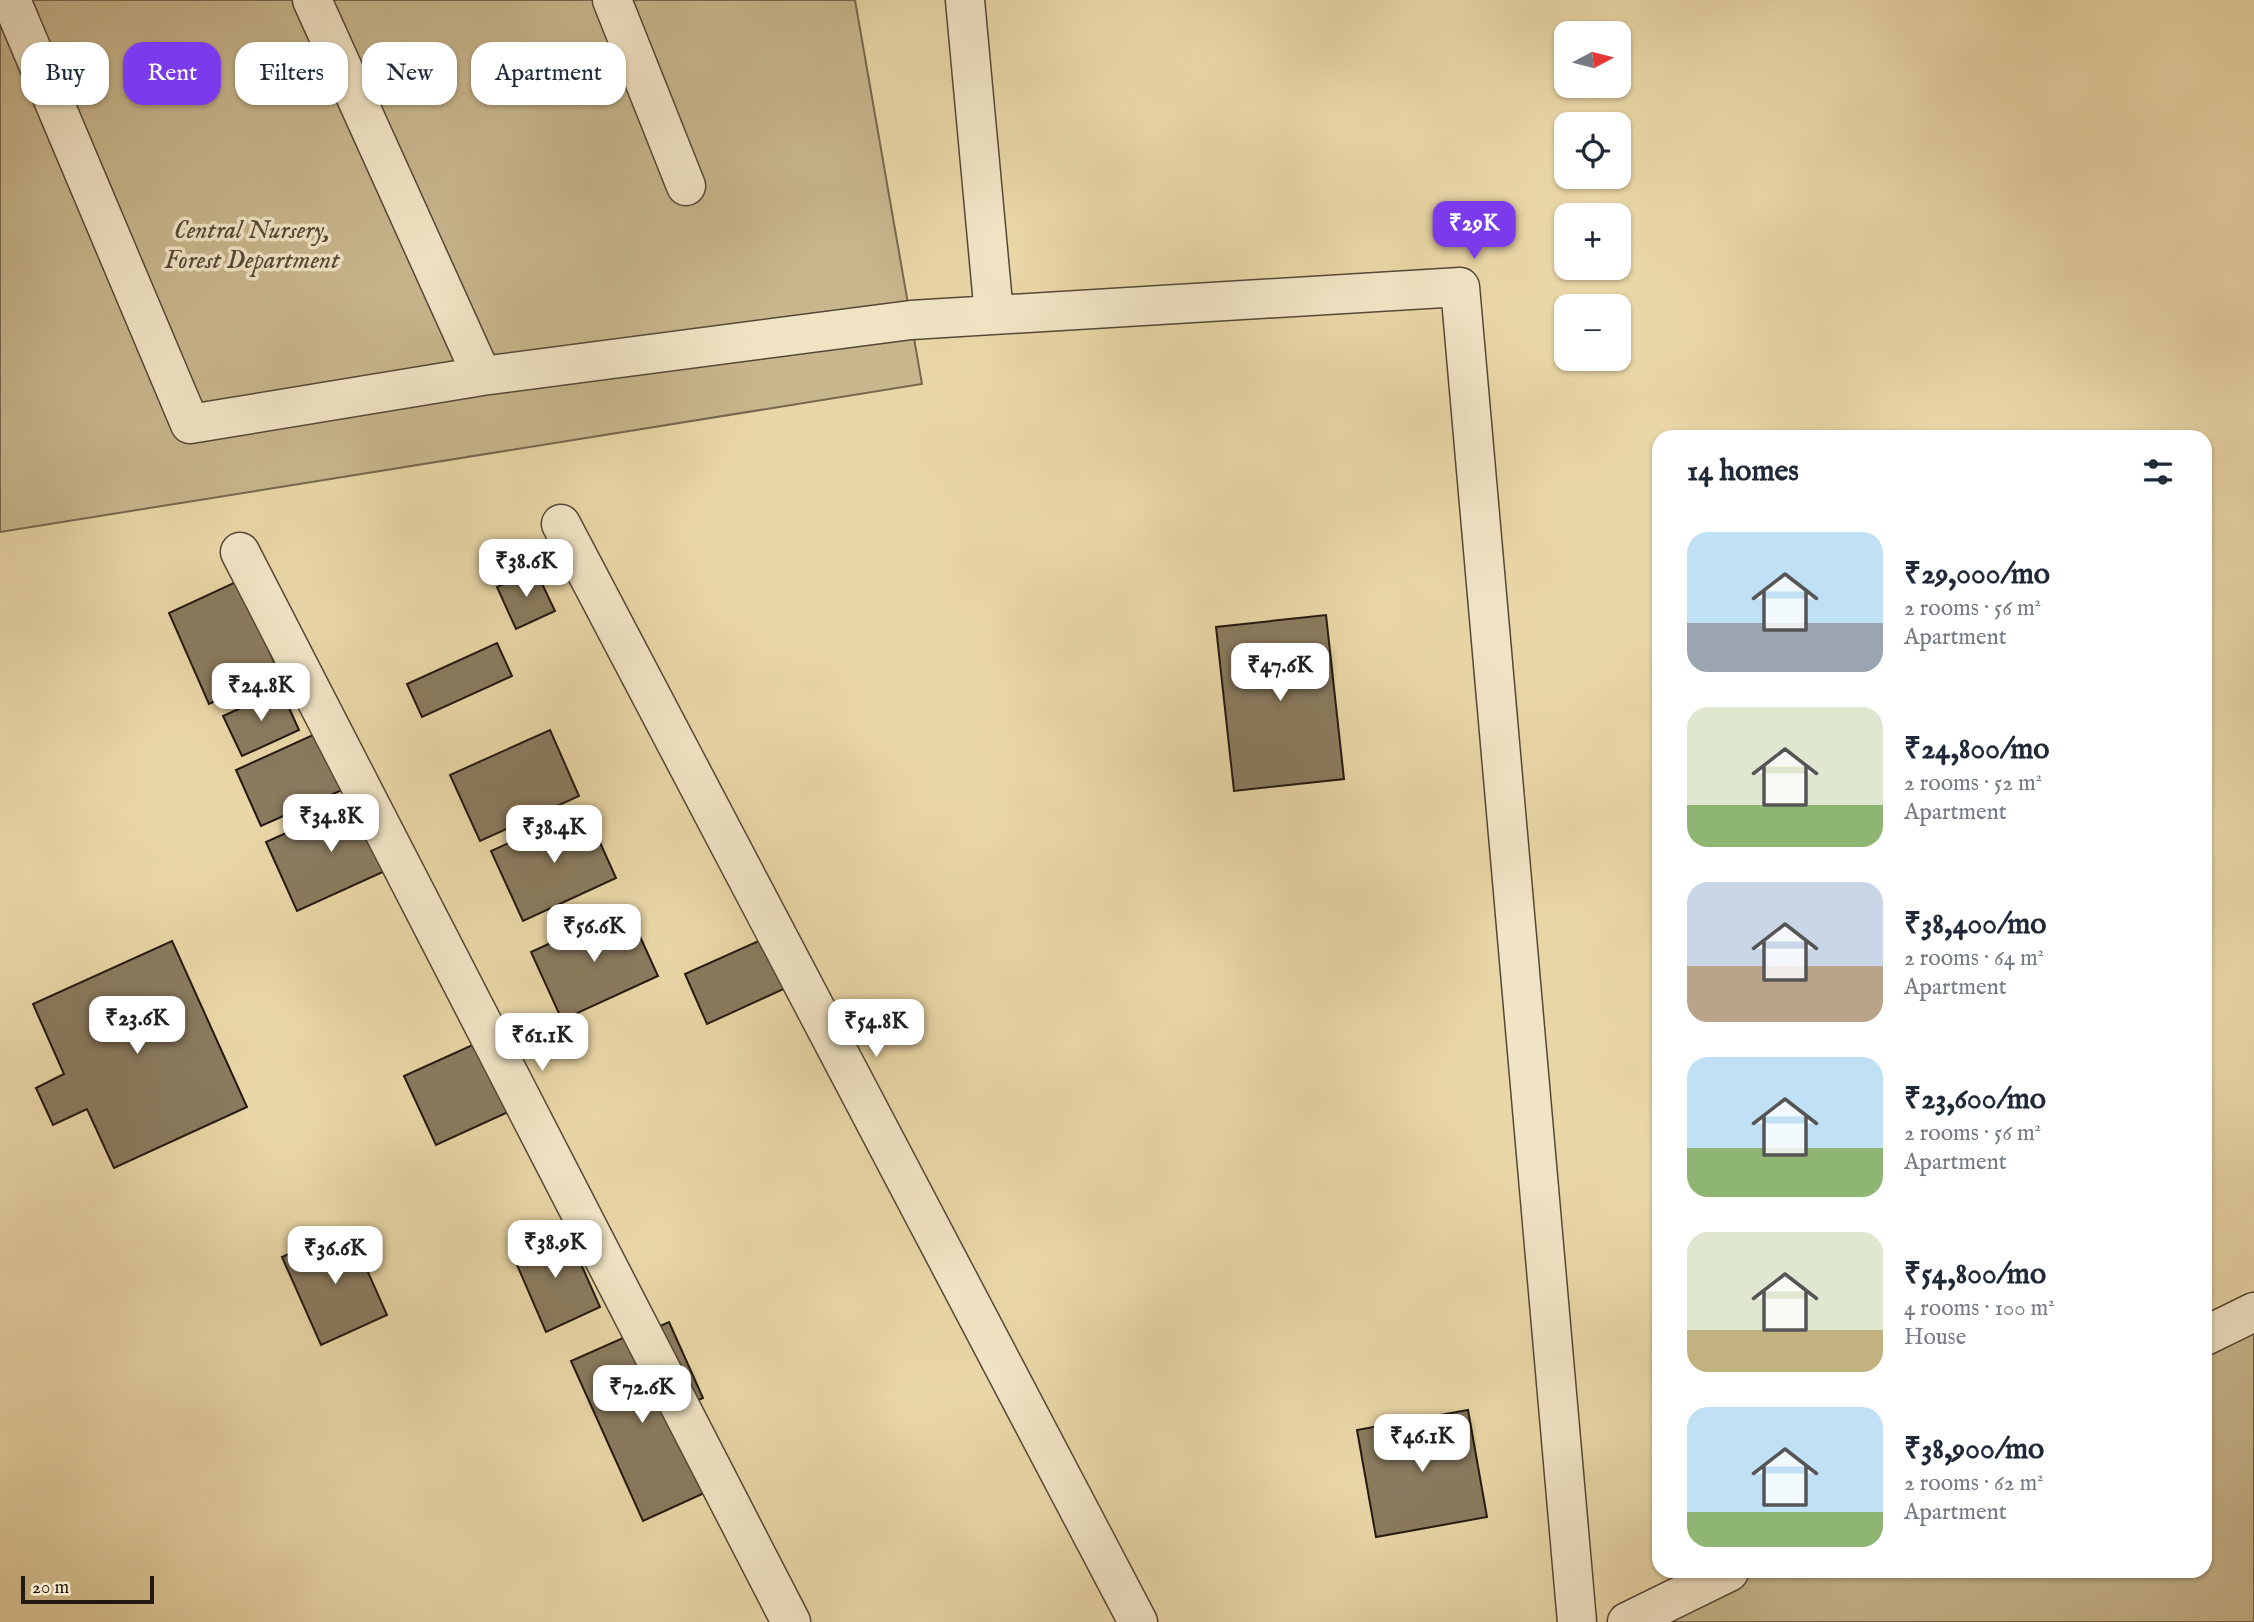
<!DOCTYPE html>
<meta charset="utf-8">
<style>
:root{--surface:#fff;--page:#f6f6f7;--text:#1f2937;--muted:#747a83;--accent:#7c3aed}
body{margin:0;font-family:"IM FELL English",serif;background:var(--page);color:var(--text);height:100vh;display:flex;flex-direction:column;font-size:26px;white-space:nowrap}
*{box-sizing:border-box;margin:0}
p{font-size:23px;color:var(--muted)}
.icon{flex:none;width:38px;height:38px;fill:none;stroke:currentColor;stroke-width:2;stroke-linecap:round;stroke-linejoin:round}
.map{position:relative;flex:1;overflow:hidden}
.details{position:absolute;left:1652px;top:430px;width:560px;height:1148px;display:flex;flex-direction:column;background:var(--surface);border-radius:21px;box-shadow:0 2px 5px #0004}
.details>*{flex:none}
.guide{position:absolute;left:21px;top:42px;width:665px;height:63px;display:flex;gap:14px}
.needle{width:46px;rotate:83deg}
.tools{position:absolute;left:1554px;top:21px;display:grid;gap:14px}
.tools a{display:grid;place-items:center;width:77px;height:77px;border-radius:14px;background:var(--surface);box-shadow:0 2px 5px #0004;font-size:35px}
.scale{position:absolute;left:21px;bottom:18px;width:133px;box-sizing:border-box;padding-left:7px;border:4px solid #241912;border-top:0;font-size:19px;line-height:24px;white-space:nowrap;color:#241912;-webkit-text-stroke:5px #f1e4c5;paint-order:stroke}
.price{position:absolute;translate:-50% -60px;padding:0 16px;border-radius:14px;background:#fff;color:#222;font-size:23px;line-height:46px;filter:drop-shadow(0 2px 4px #0008)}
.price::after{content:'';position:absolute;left:50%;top:42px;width:21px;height:16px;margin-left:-10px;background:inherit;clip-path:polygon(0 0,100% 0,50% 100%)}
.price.active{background:var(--accent);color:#fff}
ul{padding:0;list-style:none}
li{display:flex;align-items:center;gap:21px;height:175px;padding:0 35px}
li span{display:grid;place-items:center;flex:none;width:196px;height:140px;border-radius:21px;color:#555}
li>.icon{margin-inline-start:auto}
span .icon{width:84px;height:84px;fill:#fffc;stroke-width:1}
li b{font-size:30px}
h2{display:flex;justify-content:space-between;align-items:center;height:84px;padding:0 35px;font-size:30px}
.pill{padding:0 24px;border-radius:21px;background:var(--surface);box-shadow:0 2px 5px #0004;font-size:24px;line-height:63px}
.pill.active{background:var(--accent);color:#fff}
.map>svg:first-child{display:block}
.green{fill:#c8b68d;stroke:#766850;stroke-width:2}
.building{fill:#8a7b5f;stroke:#241912;stroke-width:2}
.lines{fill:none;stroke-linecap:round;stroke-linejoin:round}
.minor-casing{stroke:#554837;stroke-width:41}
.minor{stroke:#f1e4c5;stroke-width:38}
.labels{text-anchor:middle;stroke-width:7;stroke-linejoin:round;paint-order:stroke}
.park-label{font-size:26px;font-style:italic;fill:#554837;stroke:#f1e4c5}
</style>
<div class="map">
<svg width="2254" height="1622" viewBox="0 0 2254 1622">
<rect width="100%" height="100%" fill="#e9d6a6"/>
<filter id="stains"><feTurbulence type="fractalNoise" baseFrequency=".00286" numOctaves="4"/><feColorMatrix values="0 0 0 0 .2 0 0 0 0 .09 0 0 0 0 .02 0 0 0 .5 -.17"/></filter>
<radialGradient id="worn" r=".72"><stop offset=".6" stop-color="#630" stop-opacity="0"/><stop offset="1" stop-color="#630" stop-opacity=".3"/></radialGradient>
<path class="green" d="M0 0H855L922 384 0 532Z
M2254 1310V1622H1616L1719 1572H2205V1334Z"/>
<path class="building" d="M535 569 555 611 516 629 497 587Z
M238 581 279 673 209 704 169 613Z
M1326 615 1344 779 1234 791 1216 627Z
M497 643 512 676 422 717 407 684Z
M281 690 299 730 242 756 223 716Z
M326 729 351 786 261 826 236 770Z
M550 730 579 796 480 841 450 775Z
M366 797 396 866 297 911 266 842Z
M585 809 616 878 523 921 491 851Z
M627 908 658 976 562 1020 531 952Z
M781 931 803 980 707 1024 685 974Z
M172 941 247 1107 114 1168 87 1109 53 1125 36 1088 64 1074 33 1004Z
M499 1033 530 1102 436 1145 404 1076Z
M348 1227 387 1315 321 1345 282 1257Z
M565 1228 600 1307 546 1332 511 1251Z
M669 1322 703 1398 681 1408 647 1332Z
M641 1330 713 1489 643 1521 571 1361Z
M1468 1410 1487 1517 1376 1537 1357 1430Z"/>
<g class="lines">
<defs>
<path id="minor" d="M11 0 190 424 482 376
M312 0 482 376 911 320 1460 287 1577 1622
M612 0 686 186
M965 0 994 315
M561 524 1138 1622
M240 552 791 1622
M2205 1336 2254 1312
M1627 1622 1729 1572"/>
</defs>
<use href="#minor" class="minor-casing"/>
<use href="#minor" class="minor"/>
</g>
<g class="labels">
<g class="park-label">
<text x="252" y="238">Central Nursery,<tspan x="252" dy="30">Forest Department</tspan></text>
</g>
</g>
<rect width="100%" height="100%" filter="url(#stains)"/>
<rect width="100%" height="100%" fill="url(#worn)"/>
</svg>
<div class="tools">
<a><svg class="needle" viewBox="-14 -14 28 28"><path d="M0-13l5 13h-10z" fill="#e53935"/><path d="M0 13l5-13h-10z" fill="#747a83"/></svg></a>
<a><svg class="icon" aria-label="locate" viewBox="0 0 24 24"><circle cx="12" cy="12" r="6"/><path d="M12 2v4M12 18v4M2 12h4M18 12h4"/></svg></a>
<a>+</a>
<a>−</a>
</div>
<div class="scale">20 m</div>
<b class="price active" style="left:1474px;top:261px">₹29K</b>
<b class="price" style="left:526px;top:599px">₹38.6K</b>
<b class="price" style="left:1280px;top:703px">₹47.6K</b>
<b class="price" style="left:261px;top:723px">₹24.8K</b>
<b class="price" style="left:331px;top:854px">₹34.8K</b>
<b class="price" style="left:554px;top:865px">₹38.4K</b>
<b class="price" style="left:594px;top:964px">₹56.6K</b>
<b class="price" style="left:137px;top:1056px">₹23.6K</b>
<b class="price" style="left:876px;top:1059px">₹54.8K</b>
<b class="price" style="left:542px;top:1073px">₹61.1K</b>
<b class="price" style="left:555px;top:1280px">₹38.9K</b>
<b class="price" style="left:335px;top:1286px">₹36.6K</b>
<b class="price" style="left:642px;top:1425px">₹72.6K</b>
<b class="price" style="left:1422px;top:1474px">₹46.1K</b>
<div class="guide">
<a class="pill">Buy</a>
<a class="pill active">Rent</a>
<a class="pill">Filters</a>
<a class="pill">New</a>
<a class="pill">Apartment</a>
</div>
<section class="details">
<h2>14 homes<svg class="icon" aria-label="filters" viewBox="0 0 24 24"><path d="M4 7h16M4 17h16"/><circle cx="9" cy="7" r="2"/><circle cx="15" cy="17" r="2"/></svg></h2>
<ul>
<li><span style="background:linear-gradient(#bfe0f5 65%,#9aa5b1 0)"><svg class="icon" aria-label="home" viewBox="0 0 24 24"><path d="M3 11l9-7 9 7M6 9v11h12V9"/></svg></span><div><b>₹29,000/mo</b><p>2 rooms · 56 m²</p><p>Apartment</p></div></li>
<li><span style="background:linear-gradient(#dfe7d0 70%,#8fb573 0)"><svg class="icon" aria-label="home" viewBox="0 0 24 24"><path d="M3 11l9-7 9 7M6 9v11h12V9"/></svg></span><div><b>₹24,800/mo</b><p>2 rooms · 52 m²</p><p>Apartment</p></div></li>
<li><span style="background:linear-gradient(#c9d6e8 60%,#b9a48a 0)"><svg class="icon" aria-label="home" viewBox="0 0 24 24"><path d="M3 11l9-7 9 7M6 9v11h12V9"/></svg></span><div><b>₹38,400/mo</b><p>2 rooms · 64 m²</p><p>Apartment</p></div></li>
<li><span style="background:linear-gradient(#bfe0f5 65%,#8fb573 0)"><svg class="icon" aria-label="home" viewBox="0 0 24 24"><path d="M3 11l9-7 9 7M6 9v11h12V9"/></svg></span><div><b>₹23,600/mo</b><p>2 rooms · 56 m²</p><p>Apartment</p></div></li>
<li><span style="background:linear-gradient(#dfe7d0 70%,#c2b280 0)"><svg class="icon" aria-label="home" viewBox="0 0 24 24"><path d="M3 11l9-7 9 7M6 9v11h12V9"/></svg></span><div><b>₹54,800/mo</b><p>4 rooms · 100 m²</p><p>House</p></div></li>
<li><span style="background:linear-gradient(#bfe0f5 75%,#8fb573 0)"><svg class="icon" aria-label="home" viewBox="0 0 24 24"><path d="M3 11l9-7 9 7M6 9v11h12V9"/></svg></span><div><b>₹38,900/mo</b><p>2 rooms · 62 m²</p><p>Apartment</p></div></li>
</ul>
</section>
</div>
